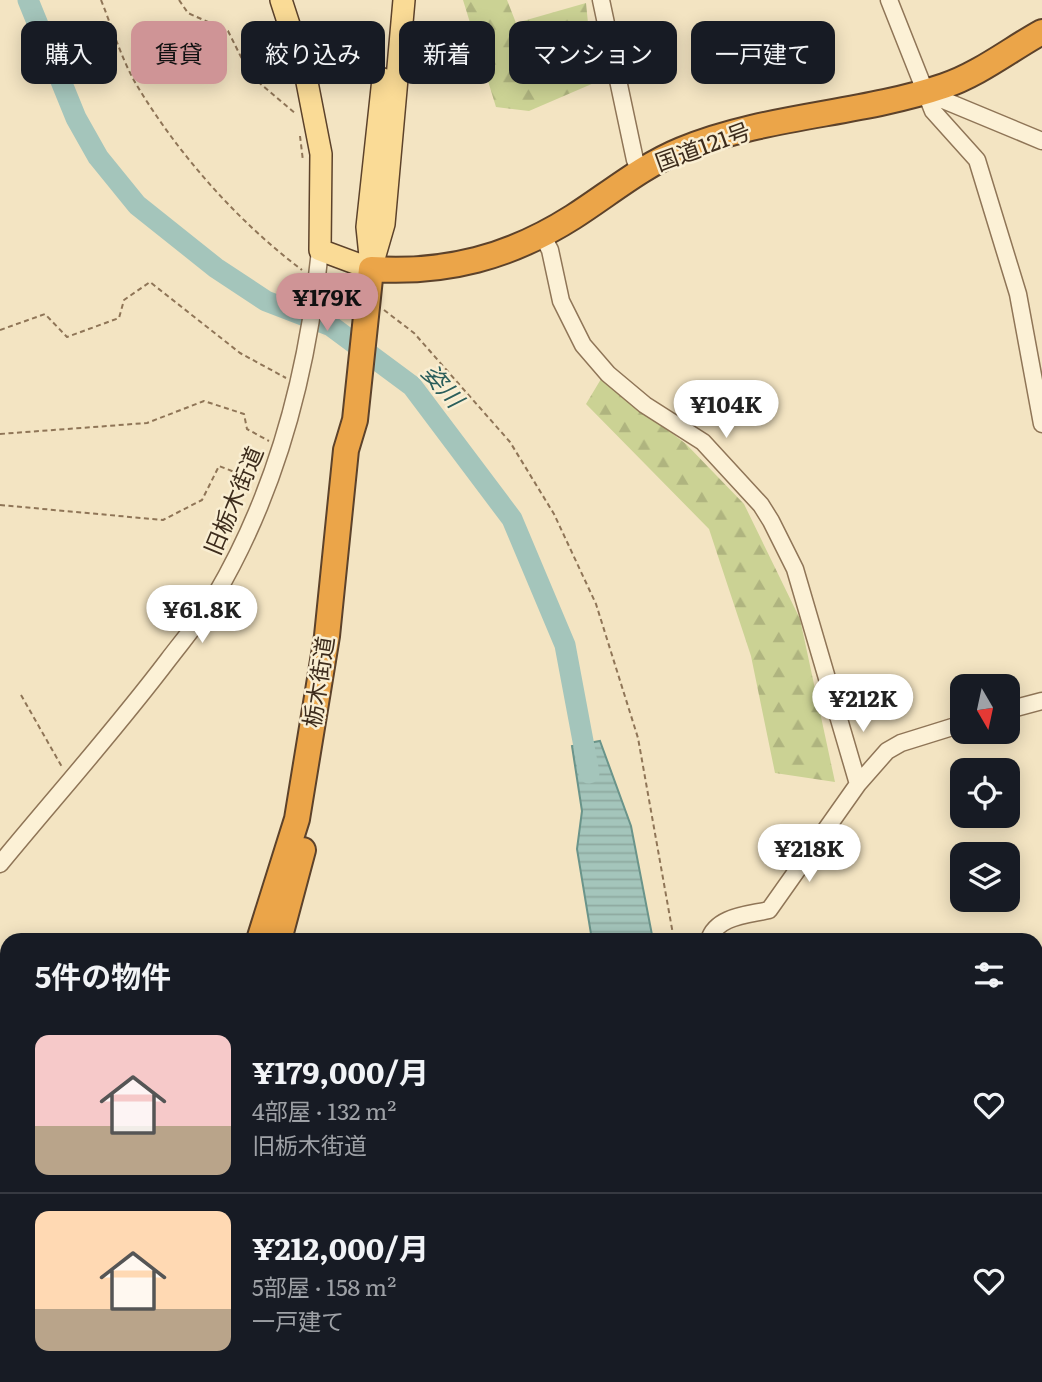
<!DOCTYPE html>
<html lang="ja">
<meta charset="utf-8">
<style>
:root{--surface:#171b24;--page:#242831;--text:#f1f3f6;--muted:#9ea1a6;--line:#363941;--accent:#cf9496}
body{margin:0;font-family:Literata,"Noto Sans JP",serif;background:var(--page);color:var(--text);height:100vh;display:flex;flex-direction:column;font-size:26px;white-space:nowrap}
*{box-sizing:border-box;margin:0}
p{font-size:23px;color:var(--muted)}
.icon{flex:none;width:38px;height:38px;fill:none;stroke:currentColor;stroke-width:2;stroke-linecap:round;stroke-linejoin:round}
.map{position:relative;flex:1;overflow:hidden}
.details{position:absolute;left:0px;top:933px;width:1043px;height:450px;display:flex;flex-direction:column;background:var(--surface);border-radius:21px 21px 0 0;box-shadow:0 4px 18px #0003}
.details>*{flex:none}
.guide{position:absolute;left:21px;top:21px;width:1001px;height:63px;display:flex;gap:14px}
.needle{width:46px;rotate:171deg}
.tools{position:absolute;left:950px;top:674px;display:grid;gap:14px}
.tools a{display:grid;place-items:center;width:70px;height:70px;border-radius:14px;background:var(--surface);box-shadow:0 4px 18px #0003;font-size:35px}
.price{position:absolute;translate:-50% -60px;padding:0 16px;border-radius:24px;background:#fff;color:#222;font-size:23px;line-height:46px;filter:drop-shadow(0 2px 4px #0008)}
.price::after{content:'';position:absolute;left:50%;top:42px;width:21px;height:16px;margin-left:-10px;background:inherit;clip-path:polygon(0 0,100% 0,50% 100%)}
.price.current{background:var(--accent);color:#111}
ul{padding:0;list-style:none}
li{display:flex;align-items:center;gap:21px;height:175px;padding:0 35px}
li+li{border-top:2px solid var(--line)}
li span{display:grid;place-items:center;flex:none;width:196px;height:140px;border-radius:14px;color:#555}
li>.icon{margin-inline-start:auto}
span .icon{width:84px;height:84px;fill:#fffc;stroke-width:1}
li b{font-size:30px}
h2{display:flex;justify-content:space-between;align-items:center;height:84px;padding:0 35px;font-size:30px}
.pill{padding:0 24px;border-radius:14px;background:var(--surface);box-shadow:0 4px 18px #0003;font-size:24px;line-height:63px}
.pill.current{background:var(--accent);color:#111}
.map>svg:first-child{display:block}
.green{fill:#cbd294}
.forest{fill:url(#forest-firs)}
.water{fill:url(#water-rules);stroke:#6a948a;stroke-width:2}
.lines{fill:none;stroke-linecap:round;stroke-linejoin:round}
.river{stroke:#a4c5bb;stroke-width:21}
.minor-casing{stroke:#8f7557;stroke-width:19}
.major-casing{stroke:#5c422b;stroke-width:24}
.highway-casing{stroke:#5c422b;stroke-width:28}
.path{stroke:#8f7557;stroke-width:2;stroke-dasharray:5 3.5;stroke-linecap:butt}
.minor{stroke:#fcf1d6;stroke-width:16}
.major{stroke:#fadb96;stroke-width:21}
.highway{stroke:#eba549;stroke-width:24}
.labels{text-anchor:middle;stroke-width:5;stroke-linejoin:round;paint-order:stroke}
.street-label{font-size:23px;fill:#3d2c1c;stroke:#f9eed2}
.water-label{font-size:24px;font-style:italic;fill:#2a5e5b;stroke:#f9eed2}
</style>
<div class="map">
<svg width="1042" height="1382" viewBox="0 0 1042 1382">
<defs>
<pattern id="forest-firs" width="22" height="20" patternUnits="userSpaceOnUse" patternTransform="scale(1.75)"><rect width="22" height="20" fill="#cbd294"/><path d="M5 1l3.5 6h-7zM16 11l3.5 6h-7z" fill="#afb47f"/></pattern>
<pattern id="water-rules" width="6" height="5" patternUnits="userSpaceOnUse" patternTransform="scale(1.75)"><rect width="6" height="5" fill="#a4c5bb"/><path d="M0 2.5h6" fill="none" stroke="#8ea9a0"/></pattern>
</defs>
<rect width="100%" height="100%" fill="#f3e4c2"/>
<path class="green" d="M1042 1030V1382H770V1376H1036V1034Z"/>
<path class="forest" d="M463 0H507L516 23 586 3 594 83 529 111 496 107Z
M601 379 686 444 744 504 800 619 835 782 775 773 751 656 709 529 586 404Z"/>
<path class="water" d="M600 741 631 826 653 940H592L577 849 582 811 572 746Z"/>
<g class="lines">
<path class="river" d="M28 0 76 118 98 157 137 205 216 268 266 301 331 326 412 386 512 519 565 645 589 773"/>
<defs>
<path id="minor" d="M601 0 635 160 644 169
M889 0 933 111 977 160 1018 294 1042 424
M924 92 1042 141
M542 235 550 250 561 301 583 345 608 374 645 405 703 442 761 505 771 521 795 569 858 784
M1008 710 1042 701
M0 864C56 796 115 730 168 660 184 639 202 618 215 596 278 489 308 372 320 250
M709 940C716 916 748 915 769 910L858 784 887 751 901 743 962 724
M0 1278 7 1282
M750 1376 751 1382"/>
<path id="major" d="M281 0 306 77 321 154 320 250 371 269
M370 256 367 227 383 79
M371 269 384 224 404 0"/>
<path id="highway" d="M259 940 297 819 327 636 346 450 355 420 371 269C446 274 510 257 573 217 609 194 642 166 681 150 765 115 859 115 944 86 978 75 1011 49 1042 32
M279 940 303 850
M133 1382 135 1376"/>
</defs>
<use href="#minor" class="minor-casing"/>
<use href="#major" class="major-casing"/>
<use href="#highway" class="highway-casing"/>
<path class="path" d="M101 0C112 27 121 58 136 84 178 154 237 221 302 270
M179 0 188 13 228 31 250 75 296 114
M300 136 303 161
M384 310 414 333 510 442 554 514 596 604 638 738 674 940
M0 330 45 314 67 337 119 318 124 300 150 282 240 353 286 378
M0 434 147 423 204 401 244 414 247 429 269 441
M0 505 163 520 202 500 219 466 255 480
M21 695 62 767
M729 1376 730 1382"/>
<use href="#minor" class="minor"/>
<use href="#major" class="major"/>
<use href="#highway" class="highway"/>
</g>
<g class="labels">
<g class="street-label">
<text transform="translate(703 147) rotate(-20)" y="8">国道121号</text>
<text transform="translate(234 501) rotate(-67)" y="8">旧栃木街道</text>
<text transform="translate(319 682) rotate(-81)" y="8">栃木街道</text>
</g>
<g class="water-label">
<text transform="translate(442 386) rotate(49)" y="8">姿川</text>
</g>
</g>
</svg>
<div class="tools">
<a><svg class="needle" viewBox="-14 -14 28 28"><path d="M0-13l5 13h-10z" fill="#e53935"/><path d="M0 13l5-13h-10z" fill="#9ea1a6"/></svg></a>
<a><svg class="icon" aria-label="locate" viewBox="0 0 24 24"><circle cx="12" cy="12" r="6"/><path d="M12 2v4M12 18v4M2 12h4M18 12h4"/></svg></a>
<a><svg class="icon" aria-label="layers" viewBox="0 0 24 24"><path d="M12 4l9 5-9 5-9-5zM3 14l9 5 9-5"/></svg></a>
</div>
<b class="price current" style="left:327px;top:333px">¥179K</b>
<b class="price" style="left:726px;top:440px">¥104K</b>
<b class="price" style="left:202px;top:645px">¥61.8K</b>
<b class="price" style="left:863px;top:734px">¥212K</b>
<b class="price" style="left:809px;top:884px">¥218K</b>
<div class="guide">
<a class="pill">購入</a>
<a class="pill current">賃貸</a>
<a class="pill">絞り込み</a>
<a class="pill">新着</a>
<a class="pill">マンション</a>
<a class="pill">一戸建て</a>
</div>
<section class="details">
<h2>5件の物件<svg class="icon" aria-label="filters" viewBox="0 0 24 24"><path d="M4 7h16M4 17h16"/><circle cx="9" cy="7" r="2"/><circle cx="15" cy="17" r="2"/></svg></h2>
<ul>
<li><span style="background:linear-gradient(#f6c9c9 65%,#b9a48a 0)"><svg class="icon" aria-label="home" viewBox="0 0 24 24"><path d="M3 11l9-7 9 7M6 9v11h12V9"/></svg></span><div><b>¥179,000/月</b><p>4部屋 · 132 m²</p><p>旧栃木街道</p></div><svg class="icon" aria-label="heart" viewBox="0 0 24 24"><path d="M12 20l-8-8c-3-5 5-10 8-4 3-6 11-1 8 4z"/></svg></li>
<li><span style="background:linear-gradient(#ffd9b3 70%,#b9a48a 0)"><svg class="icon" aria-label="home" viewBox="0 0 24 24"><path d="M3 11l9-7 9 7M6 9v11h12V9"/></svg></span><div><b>¥212,000/月</b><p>5部屋 · 158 m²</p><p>一戸建て</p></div><svg class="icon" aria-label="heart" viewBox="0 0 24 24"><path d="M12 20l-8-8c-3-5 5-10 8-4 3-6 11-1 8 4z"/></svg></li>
</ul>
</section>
</div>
